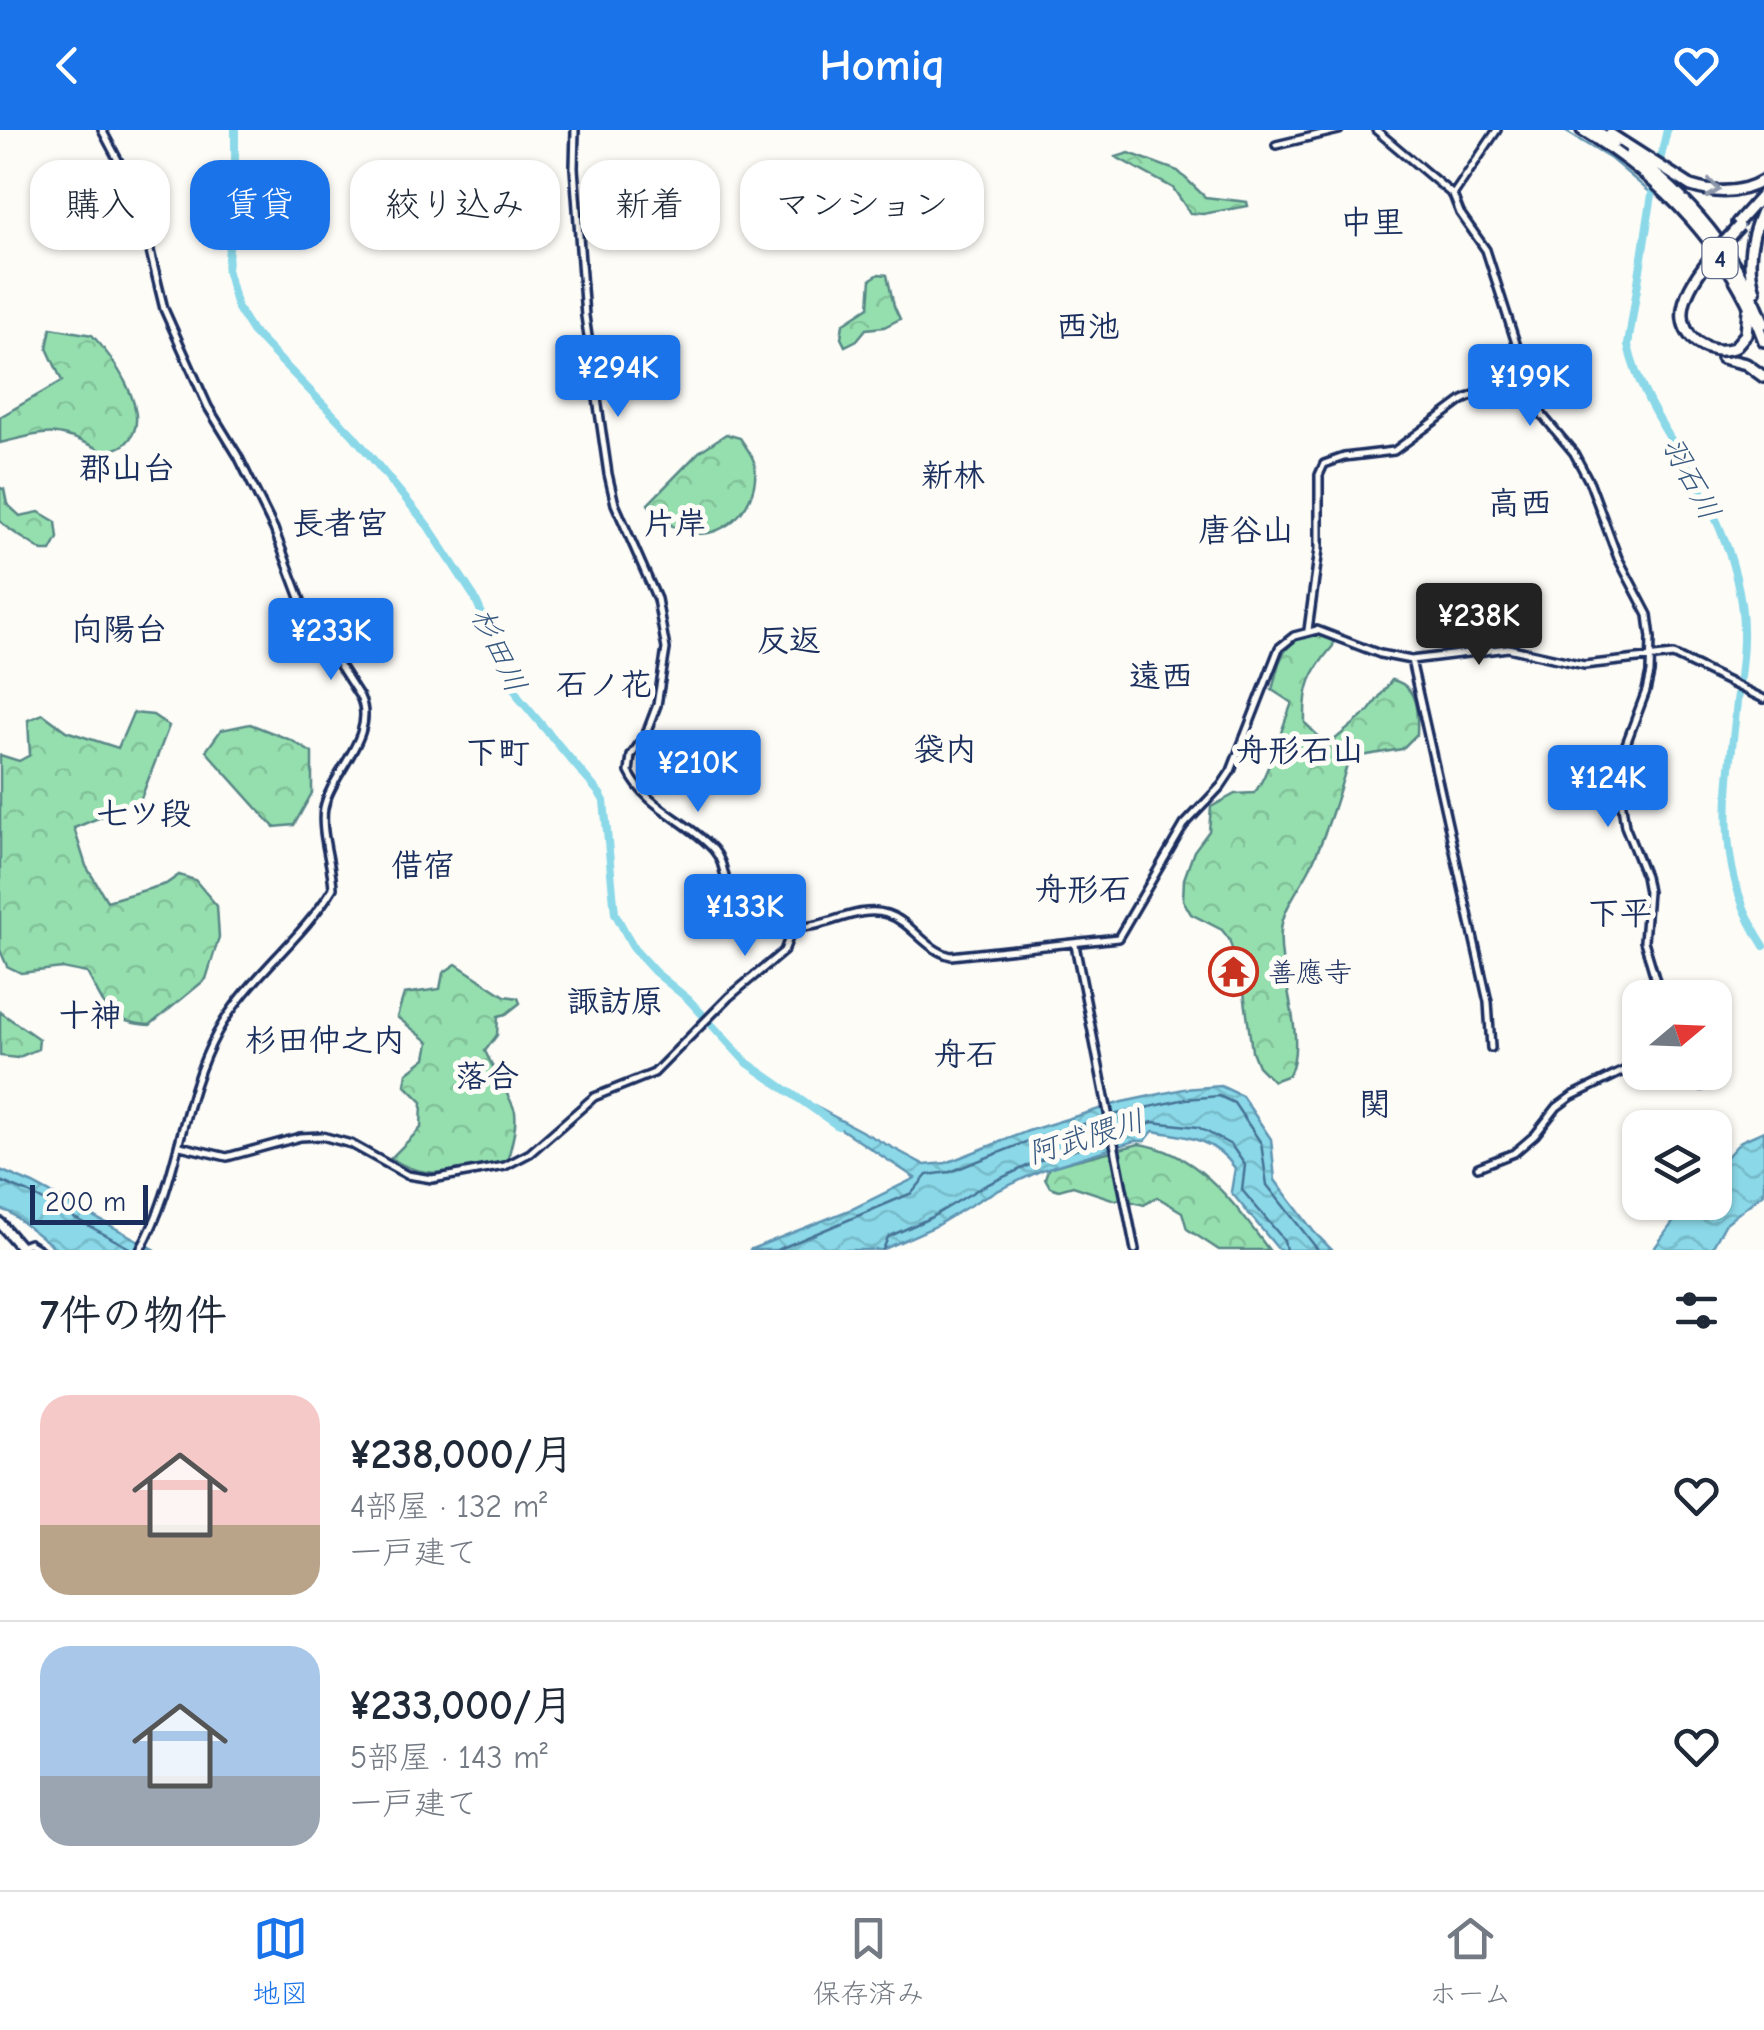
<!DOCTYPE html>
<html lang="ja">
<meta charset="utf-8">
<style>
:root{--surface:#fff;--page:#f2f2f3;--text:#1f2937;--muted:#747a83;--line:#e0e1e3;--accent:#1a73e8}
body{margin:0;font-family:"Comic Neue","Klee One",sans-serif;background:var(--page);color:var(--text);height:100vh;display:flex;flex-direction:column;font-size:38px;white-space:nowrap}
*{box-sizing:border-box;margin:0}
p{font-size:32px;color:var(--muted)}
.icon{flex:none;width:55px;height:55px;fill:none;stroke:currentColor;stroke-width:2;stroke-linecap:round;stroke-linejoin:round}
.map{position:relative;height:1120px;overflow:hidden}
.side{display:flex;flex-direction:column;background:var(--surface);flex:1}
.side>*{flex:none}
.guide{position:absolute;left:30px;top:30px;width:1000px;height:90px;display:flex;gap:20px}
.needle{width:65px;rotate:71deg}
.controls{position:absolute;left:1622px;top:850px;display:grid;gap:20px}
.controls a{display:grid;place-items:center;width:110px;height:110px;border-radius:20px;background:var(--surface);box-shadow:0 2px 8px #0004;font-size:50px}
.scale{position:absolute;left:30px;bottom:25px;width:118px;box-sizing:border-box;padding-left:10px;border:5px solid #1b2f5e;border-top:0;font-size:28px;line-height:35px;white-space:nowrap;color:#1b2f5e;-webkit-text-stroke:8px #fdfcf7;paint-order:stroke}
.price{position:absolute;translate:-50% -85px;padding:0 22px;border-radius:10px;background:var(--accent);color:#fff;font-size:32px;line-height:65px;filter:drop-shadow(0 2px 5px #0008)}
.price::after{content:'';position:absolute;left:50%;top:60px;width:30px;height:22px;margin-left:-15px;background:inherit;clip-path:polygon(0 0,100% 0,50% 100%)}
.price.active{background:#222;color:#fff}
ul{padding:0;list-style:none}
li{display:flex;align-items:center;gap:30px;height:250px;padding:0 40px}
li+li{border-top:2px solid var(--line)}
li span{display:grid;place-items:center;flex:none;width:280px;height:200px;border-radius:30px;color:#555}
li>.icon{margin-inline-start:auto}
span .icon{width:120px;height:120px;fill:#fffc;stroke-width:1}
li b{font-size:42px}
h2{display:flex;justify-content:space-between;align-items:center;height:120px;padding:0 40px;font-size:42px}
.tag{padding:0 35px;border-radius:30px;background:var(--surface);box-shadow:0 2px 8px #0004;font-size:35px;line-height:90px}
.tag.active{background:var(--accent);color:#fff}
header{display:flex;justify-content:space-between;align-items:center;height:130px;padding:0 40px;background:var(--accent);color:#fff;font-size:45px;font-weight:600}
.tabs{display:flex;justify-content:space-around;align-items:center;height:140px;border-top:2px solid var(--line);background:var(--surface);font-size:28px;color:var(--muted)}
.tabs a{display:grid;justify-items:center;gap:5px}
.tabs .active{color:var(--accent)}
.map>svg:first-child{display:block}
.forest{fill:url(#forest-crowns);stroke:#588786;stroke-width:2.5}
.water{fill:url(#water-waves);stroke:#5e94b1;stroke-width:2.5}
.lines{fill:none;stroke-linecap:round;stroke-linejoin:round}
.shore{stroke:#477395;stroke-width:2.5}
.stream{stroke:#5e94b1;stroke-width:2.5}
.river{stroke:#8ad8e8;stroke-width:8}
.tertiary-casing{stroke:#1b2f5e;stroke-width:12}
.primary-casing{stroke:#1b2f5e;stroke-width:15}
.trunk-casing{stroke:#1b2f5e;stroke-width:16}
.tertiary{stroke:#fdfcf7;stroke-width:5}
.primary{stroke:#fdfcf7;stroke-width:8}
.trunk{stroke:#fdfcf7;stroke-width:9}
.trunk-bridge-casing{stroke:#1b2f5e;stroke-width:16;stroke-linecap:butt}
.trunk-bridge{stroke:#fdfcf7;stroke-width:9}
.oneway{stroke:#8c96aa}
.labels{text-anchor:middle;stroke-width:10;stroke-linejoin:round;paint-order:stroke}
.shield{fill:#fdfcf7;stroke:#5f6c8c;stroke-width:2.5}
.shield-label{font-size:25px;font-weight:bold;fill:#1b2f5e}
.poi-label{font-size:28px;fill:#1b2f5e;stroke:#fdfcf7;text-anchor:start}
.water-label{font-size:30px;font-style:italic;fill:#375980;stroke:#fdfcf7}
.quarter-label{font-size:32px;font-weight:bold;fill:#1b2f5e;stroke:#fdfcf7}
</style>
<header><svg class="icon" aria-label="back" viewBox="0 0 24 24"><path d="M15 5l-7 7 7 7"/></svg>Homiq<svg class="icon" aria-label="heart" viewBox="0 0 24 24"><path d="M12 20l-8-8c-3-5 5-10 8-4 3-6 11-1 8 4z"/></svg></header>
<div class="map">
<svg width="1764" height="1120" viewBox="0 0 1764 1120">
<defs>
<pattern id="forest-crowns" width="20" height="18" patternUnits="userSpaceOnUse" patternTransform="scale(2.5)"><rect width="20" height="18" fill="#95dfae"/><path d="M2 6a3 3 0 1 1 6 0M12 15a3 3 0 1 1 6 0" fill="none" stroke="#80c098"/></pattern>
<pattern id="water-waves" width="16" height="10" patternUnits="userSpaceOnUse" patternTransform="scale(2.5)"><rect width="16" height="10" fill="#8ad8e8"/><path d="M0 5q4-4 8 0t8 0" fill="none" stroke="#76bac9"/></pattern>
</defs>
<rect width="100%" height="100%" fill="#fdfcf7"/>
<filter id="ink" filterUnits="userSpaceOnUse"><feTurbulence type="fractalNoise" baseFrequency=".01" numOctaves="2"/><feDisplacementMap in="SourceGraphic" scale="20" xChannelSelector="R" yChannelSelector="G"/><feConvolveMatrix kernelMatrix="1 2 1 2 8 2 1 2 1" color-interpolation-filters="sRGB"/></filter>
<g filter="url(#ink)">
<path class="forest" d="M1129 23 1178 41 1205 67 1247 72 1248 76 1203 84 1190 83 1173 58 1116 27Z
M879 144 887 145 894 176 900 189 884 197 866 199 857 210 845 216 841 208 843 194 869 177 871 149Z
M51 198 92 205C111 225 155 285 127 312 122 318 112 320 105 322 56 298 52 300 0 313V287L62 251 47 218Z
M726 304 740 308C745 316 754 326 755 336 760 382 712 422 671 395 662 388 653 384 648 374L699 322Z
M0 358 4 359 7 374 20 386 39 382 56 392 58 408 51 421H42C28 410 13 404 0 391Z
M1304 505H1327L1333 509V516C1310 543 1304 557 1305 593L1320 608 1333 611 1368 582 1392 550C1417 555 1418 581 1417 604L1402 619 1349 628C1338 666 1327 702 1310 738 1301 756 1282 780 1281 800 1277 844 1308 906 1289 945L1273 951 1258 936 1252 921 1243 855 1229 809 1222 800 1191 784 1183 770 1184 749 1194 721 1209 701 1211 677 1235 664 1254 663C1267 649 1283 594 1292 573L1272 560C1280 532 1277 522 1304 505Z
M133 583 153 585 169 596 140 671 74 698 86 736 107 771 166 754 179 745 195 750 217 776 219 807 206 849 150 895C106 892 107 878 87 843L62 838 21 843 7 836 0 820V625L19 631 30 625 28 590 43 584 66 601 118 618Z
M250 594 291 610 312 623V663L294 695 274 697 206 621 221 600Z
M456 834 505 866 518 868 520 873 506 884 498 886 497 905 485 921C491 934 514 974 515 982 517 997 511 1017 507 1032 465 1039 428 1054 391 1028L421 998 422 972 405 955 407 943 426 928 429 912 397 887 404 864 440 859 443 843Z
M0 882 39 909 38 919 17 928 0 926Z
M1139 1014C1199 1022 1235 1075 1269 1120H1219L1187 1099 1182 1082 1157 1067 1144 1075 1122 1069 1115 1070 1073 1056 1059 1060 1050 1057 1045 1048 1049 1037Z"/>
<path class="water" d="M773 954 925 1035 946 1033 1028 1001 1122 972 1184 959 1221 956 1242 966 1271 1009 1275 1050 1314 1102 1332 1120H1279L1231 1062 1235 1038C1215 1009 1186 1006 1153 1001L1145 1011H1135L1042 1040 984 1067 934 1097 882 1120H749L852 1079 915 1048Z
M1764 1001V1063L1726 1093 1711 1120H1653L1687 1073 1715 1072V1040L1741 1011Z
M0 1040 33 1054 156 1120H58L9 1082 0 1079Z"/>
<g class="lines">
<path class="shore" d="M1113 985 1186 969 1219 966 1234 973 1261 1013 1267 1055 1318 1120
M1118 1006 1140 1001 1152 992 1198 997 1231 1015 1245 1035 1242 1060 1284 1110 1286 1120
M0 1051 29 1063 133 1120
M777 1120 912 1063 927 1045 950 1042 1031 1010 1104 988
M883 1120 888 1107 930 1088 980 1058 1038 1031 1108 1009"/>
<path class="stream" d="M1563 0 1611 29 1651 63"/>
<path class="river" d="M235 0V57L227 139 237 177 252 201 353 305 428 396 475 468 519 568 600 664 604 671 615 783 634 819 655 842 688 869 746 932 838 996
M1658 39 1667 0
M1654 52 1628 215C1639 267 1675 313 1700 358 1720 393 1735 433 1741 473 1746 506 1741 539 1737 572 1728 660 1712 737 1764 816"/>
<defs>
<path id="tertiary" d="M102 0 119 32 126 72 148 113 164 179 208 277 238 326 274 399 305 481 360 567C378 605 331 643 324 678 320 703 332 733 333 758 301 811 247 848 217 903 180 971 179 1053 140 1120
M575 0 574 38 585 186 608 344 615 374 657 469 666 519 657 575 646 604 631 626 629 642C646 678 689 691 714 720 728 736 722 761 739 775 753 787 777 795 796 797 825 799 859 774 887 784 912 792 925 820 951 826L1118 808 1184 695 1221 656 1231 641 1279 518 1294 506 1317 500 1380 524 1411 530 1508 518 1584 535 1673 525 1764 569
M1376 0 1453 65 1460 83 1486 120 1532 263 1543 286 1574 323 1590 353 1618 428 1648 485 1651 508 1650 543 1646 561 1626 614 1620 662 1625 696 1645 746 1648 762 1644 811 1661 868
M1276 15 1339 0
M1453 65 1497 0
M1308 500 1319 419V345L1324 334 1344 327 1394 321 1463 270 1524 242
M1411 530 1488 872 1491 918
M1075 815 1135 1120
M1695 942 1702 956
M180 1016 227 1027 300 1007 322 1006 351 1014 407 1045 432 1049 505 1036 530 1023 594 967 654 943 729 867 784 821 793 797
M1478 1037 1514 1023 1535 1005 1557 977 1572 966 1640 933
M21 1116 29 1113 40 1120"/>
<path id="primary" d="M0 1093 23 1120"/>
<path id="trunk" d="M1582 0C1664 49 1731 120 1764 211
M1595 0 1614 12
M1610 4 1691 56C1716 64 1741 64 1764 50
M1630 24C1688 66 1738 126 1764 193
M1737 93 1764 63
M1755 161C1745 133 1751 104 1764 77
M1734 218 1746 204 1748 181
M1722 228 1746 234 1764 247"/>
</defs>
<use href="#tertiary" class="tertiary-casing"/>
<use href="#primary" class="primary-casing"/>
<use href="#trunk" class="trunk-casing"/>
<use href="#tertiary" class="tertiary"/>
<use href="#primary" class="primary"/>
<use href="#trunk" class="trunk"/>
<defs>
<path id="trunk-bridge" d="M1734 218C1721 222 1708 221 1696 212 1656 177 1717 121 1739 96"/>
</defs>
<use href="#trunk-bridge" class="trunk-bridge-casing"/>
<use href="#trunk-bridge" class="trunk-bridge"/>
</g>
<defs><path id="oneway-chevron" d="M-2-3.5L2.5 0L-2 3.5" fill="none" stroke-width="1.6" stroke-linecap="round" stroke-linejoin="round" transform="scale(2.5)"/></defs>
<use class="oneway" href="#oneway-chevron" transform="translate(1713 59) rotate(7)"/>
</g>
<defs>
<symbol id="temple-ring" viewBox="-11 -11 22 22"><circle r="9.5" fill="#fdfcf7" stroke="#c8321e" stroke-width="1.5"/><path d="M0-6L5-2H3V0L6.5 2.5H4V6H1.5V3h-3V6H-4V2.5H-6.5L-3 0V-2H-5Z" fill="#c8321e"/></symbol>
</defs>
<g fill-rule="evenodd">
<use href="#temple-ring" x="1206" y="814" width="55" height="55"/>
</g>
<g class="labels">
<rect class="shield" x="1702.5" y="108" width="35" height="40" rx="8"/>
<g class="shield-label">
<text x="1720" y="137">4</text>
</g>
<g class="poi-label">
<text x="1268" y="852">善應寺</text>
</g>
<g class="water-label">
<text transform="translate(1691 348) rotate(62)" y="10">羽石川</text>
<text transform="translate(499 520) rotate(65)" y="10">杉田川</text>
<text transform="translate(1086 1007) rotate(-17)" y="10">阿武隈川</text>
</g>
<g class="quarter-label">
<text x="1372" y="103">中里</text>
<text x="1088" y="207">西池</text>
<text x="127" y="349">郡山台</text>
<text x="953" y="356">新林</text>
<text x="1520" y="384">高西</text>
<text x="340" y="404">長者宮</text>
<text x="675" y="404">片岸</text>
<text x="1246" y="411">唐谷山</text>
<text x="119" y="510">向陽台</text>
<text x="789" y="521">反返</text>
<text x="1161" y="557">遠西</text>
<text x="604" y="565">石ノ花</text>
<text x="945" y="630">袋内</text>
<text x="1300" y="631">舟形石山</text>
<text x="498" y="633">下町</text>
<text x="144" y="694">七ツ段</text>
<text x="423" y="746">借宿</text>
<text x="1083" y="770">舟形石</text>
<text x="1620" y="794">下平</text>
<text x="615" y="882">諏訪原</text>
<text x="90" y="896">十神</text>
<text x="325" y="921">杉田仲之内</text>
<text x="966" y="935">舟石</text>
<text x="487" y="957">落合</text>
<text x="1375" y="985">関</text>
</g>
</g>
</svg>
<div class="controls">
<a><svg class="needle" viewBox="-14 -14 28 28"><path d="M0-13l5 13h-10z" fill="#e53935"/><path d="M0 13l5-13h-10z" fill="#747a83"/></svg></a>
<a><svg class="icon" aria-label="layers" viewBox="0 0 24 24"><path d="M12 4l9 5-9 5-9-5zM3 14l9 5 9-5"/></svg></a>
</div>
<div class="scale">200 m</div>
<b class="price" style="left:618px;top:290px">¥294K</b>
<b class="price" style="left:1530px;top:299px">¥199K</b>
<b class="price active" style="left:1479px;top:538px">¥238K</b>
<b class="price" style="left:331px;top:553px">¥233K</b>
<b class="price" style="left:698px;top:685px">¥210K</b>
<b class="price" style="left:1608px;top:700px">¥124K</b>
<b class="price" style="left:745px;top:829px">¥133K</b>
<div class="guide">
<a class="tag">購入</a>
<a class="tag active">賃貸</a>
<a class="tag">絞り込み</a>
<a class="tag">新着</a>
<a class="tag">マンション</a>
</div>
</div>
<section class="side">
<h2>7件の物件<svg class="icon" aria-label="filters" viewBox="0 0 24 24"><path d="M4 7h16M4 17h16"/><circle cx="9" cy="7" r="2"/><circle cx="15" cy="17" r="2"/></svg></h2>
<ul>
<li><span style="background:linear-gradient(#f6c9c9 65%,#b9a48a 0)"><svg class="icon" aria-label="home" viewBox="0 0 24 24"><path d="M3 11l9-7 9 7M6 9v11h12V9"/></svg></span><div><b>¥238,000/月</b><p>4部屋 · 132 m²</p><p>一戸建て</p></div><svg class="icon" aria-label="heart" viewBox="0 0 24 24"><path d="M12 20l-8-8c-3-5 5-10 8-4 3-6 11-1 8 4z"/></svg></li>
<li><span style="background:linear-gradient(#a9c7e8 65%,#9aa5b1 0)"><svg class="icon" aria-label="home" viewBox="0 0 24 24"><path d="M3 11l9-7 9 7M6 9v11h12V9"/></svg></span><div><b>¥233,000/月</b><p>5部屋 · 143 m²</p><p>一戸建て</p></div><svg class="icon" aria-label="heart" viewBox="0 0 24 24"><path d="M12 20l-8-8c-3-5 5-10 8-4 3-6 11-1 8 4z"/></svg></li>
</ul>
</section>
<nav class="tabs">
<a class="active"><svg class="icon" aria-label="map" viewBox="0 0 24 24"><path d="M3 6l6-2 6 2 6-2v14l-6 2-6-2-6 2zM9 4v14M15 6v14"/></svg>地図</a>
<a><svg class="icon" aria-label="saved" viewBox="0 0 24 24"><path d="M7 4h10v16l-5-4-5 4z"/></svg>保存済み</a>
<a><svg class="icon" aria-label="home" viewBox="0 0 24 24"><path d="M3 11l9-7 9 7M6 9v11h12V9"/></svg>ホーム</a>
</nav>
